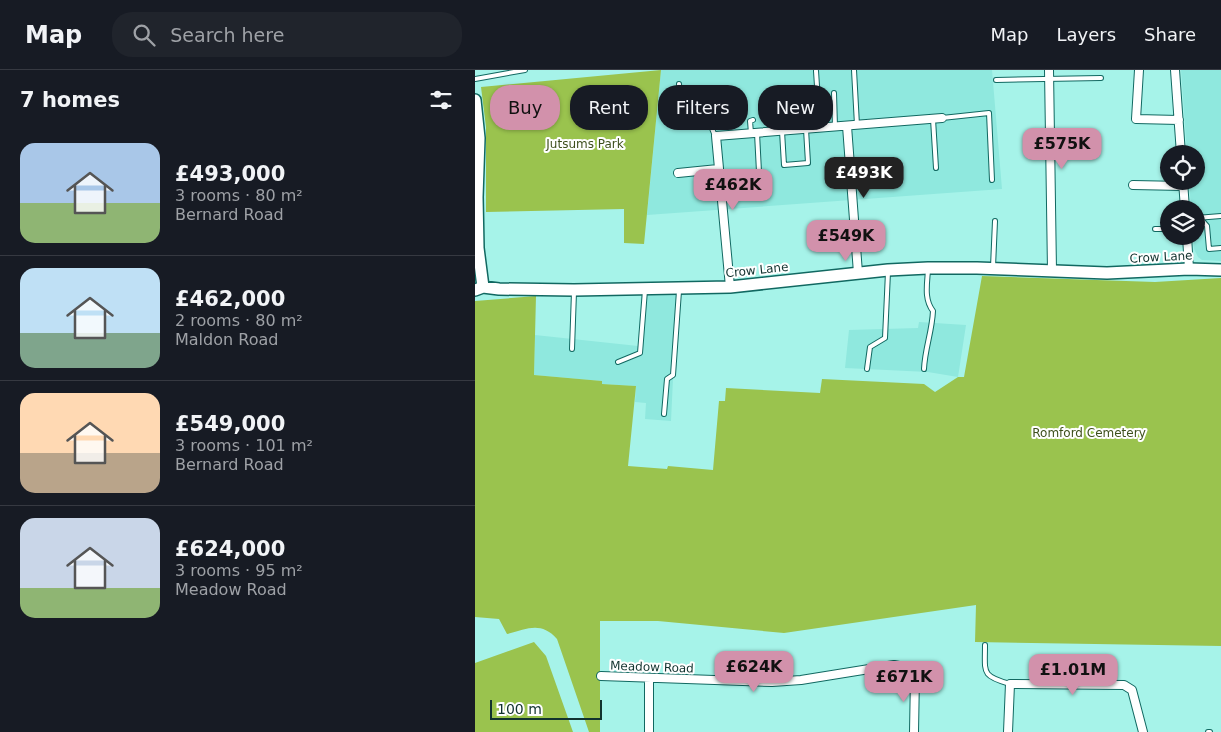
<!DOCTYPE html>
<meta charset="utf-8">
<style>
:root{--surface:#171b24;--page:#20242c;--text:#f1f3f6;--muted:#9ea1a6;--line:#363941;--accent:#d291ab}
body{margin:0;font-family:"DejaVu Sans",sans-serif;background:var(--page);color:var(--text);height:100vh;display:flex;flex-direction:column;font-size:19px;white-space:nowrap}
*{box-sizing:border-box;margin:0}
p{font-size:16px;color:var(--muted)}
.icon{flex:none;width:28px;height:28px;fill:none;stroke:currentColor;stroke-width:2;stroke-linecap:round;stroke-linejoin:round}
.map{position:relative;flex:1;overflow:hidden}
.sheet{display:flex;flex-direction:column;background:var(--surface);width:475px}
.sheet>*{flex:none}
.top-card{position:absolute;left:15px;top:15px;width:475px;height:45px;display:flex;gap:10px}
.controls{position:absolute;left:685px;top:75px;display:grid;gap:10px}
.controls a{display:grid;place-items:center;width:45px;height:45px;border-radius:50%;background:var(--surface);box-shadow:0 1px 4px #0004;font-size:25px}
.scale{position:absolute;left:15px;bottom:12px;width:112px;box-sizing:border-box;padding-left:5px;border:2px solid #11322e;border-top:0;font-size:14px;line-height:18px;white-space:nowrap;color:#11322e;-webkit-text-stroke:4px #fff;paint-order:stroke}
.price{position:absolute;translate:-50% -42px;padding:0 11px;border-radius:10px;background:var(--accent);color:#111;font-size:16px;line-height:32px;filter:drop-shadow(0 1px 2px #0008)}
.price::after{content:'';position:absolute;left:50%;top:30px;width:15px;height:11px;margin-left:-8px;background:inherit;clip-path:polygon(0 0,100% 0,50% 100%)}
.price.on{background:#222;color:#fff}
ul{padding:0;list-style:none}
li{display:flex;align-items:center;gap:15px;height:125px;padding:0 20px}
li+li{border-top:1px solid var(--line)}
li span{display:grid;place-items:center;flex:none;width:140px;height:100px;border-radius:15px;color:#555}
li>.icon{margin-inline-start:auto}
span .icon{width:60px;height:60px;fill:#fffc;stroke-width:1}
li b{font-size:21px}
h2{display:flex;justify-content:space-between;align-items:center;height:60px;padding:0 20px;font-size:21px}
.chip{padding:0 18px;border-radius:20px;background:var(--surface);box-shadow:0 1px 4px #0004;font-size:18px;line-height:45px}
.chip.on{background:var(--accent);color:#111}
header{display:flex;align-items:center;gap:30px;box-sizing:border-box;height:70px;padding:0 25px;background:var(--surface);border-bottom:1px solid var(--line)}
header strong{font-size:24px}
nav{display:flex;gap:28px;margin-inline-start:auto;font-size:18px}
.search{width:350px;height:45px;background:var(--page);display:flex;align-items:center;gap:12px;box-sizing:border-box;padding:0 18px;border-radius:20px;color:var(--muted);font-size:19px}
main{display:flex;flex:1;min-height:0}
.map>svg:first-child{display:block}
.built{fill:#8fe8de}
.green{fill:#9ac34e}
.lines{fill:none;stroke-linecap:round;stroke-linejoin:round}
.lane-casing{stroke:#116861;stroke-width:6}
.street-casing{stroke:#116861;stroke-width:10}
.secondary-casing{stroke:#116861;stroke-width:14}
.lane{stroke:#fff;stroke-width:4}
.street{stroke:#fff;stroke-width:8}
.secondary{stroke:#fff;stroke-width:11}
.labels{text-anchor:middle;stroke-width:4;stroke-linejoin:round;paint-order:stroke}
.park-label{font-size:12px;fill:#3e501d;stroke:#fff}
.street-label{font-size:12px;fill:#11322e;stroke:#fff}
</style>
<header>
<strong>Map</strong>
<div class="search"><svg class="icon" aria-label="search" viewBox="0 0 24 24"><circle cx="10" cy="10" r="6"/><path d="M15 15l6 6"/></svg>Search here</div>
<nav><a>Map</a><a>Layers</a><a>Share</a></nav>
</header>
<main>
<section class="sheet">
<h2>7 homes<svg class="icon" aria-label="filters" viewBox="0 0 24 24"><path d="M4 7h16M4 17h16"/><circle cx="9" cy="7" r="2"/><circle cx="15" cy="17" r="2"/></svg></h2>
<ul>
<li><span style="background:linear-gradient(#a9c7e8 60%,#8fb573 0)"><svg class="icon" aria-label="home" viewBox="0 0 24 24"><path d="M3 11l9-7 9 7M6 9v11h12V9"/></svg></span><div><b>£493,000</b><p>3 rooms · 80 m²</p><p>Bernard Road</p></div></li>
<li><span style="background:linear-gradient(#bfe0f5 65%,#7fa58c 0)"><svg class="icon" aria-label="home" viewBox="0 0 24 24"><path d="M3 11l9-7 9 7M6 9v11h12V9"/></svg></span><div><b>£462,000</b><p>2 rooms · 80 m²</p><p>Maldon Road</p></div></li>
<li><span style="background:linear-gradient(#ffd9b3 60%,#b9a48a 0)"><svg class="icon" aria-label="home" viewBox="0 0 24 24"><path d="M3 11l9-7 9 7M6 9v11h12V9"/></svg></span><div><b>£549,000</b><p>3 rooms · 101 m²</p><p>Bernard Road</p></div></li>
<li><span style="background:linear-gradient(#c9d6e8 70%,#8fb573 0)"><svg class="icon" aria-label="home" viewBox="0 0 24 24"><path d="M3 11l9-7 9 7M6 9v11h12V9"/></svg></span><div><b>£624,000</b><p>3 rooms · 95 m²</p><p>Meadow Road</p></div></li>
</ul>
</section>
<div class="map">
<svg width="746" height="662" viewBox="0 0 746 662">
<rect width="100%" height="100%" fill="#a6f3e9"/>
<path class="built" d="M186 0H517L527 119 172 145Z
M706 0H746V191L727 190 723 187 719 179 718 166H721V139H716L714 111H721V84H712Z
M202 225 196 351 170 349 171 333 160 332 161 316 127 314V311L59 305 60 265 163 276 166 226Z
M444 252 491 255 483 307 453 302 370 298 374 260 443 258Z"/>
<path class="green" d="M186 0 169 174 149 173V139L11 142V57L6 17Z
M507 206 680 212 746 208V576L500 572 501 535 309 563 183 551H125V662H114L82 569C66 551 52 559 32 564L24 549 0 547V231L61 226 59 305 127 311V314L161 316 153 396 192 399 193 396 238 400 244 331H250L251 318 345 323 347 309 449 314 460 322 483 307H489Z
M59 572 71 586 98 662H0V593Z"/>
<g class="lines">
<defs>
<path id="lane" d="M379 0 382 55
M341 1 344 46 342 52
M0 9 50 0
M521 10 626 8
M204 14 207 49 208 55 236 56 240 66
M359 23 360 57
M467 48 514 43 517 110
M291 49 301 48 311 53 342 52V59
M458 49 461 98
M307 61 309 95 333 93 331 59
M276 63 275 51 278 50
M282 63 284 102
M724 147 732 156 734 179 746 178
M721 148 746 146
M680 159H694
M518 197 520 151
M97 279 99 222
M143 292 165 283 170 220
M392 299 395 277 410 268 413 202
M449 299C450 278 457 262 458 241 449 229 452 215 453 200
M189 344 192 309 198 305 204 221
M510 575C510 603 506 606 535 614
M733 662H735"/>
<path id="street" d="M574 0 577 201
M664 0 661 49 704 50
M700 0 706 84
M372 56 383 203
M203 103 243 99
M708 111 710 139
M658 115 708 116
M712 166 714 199
M255 217 241 66 467 48
M126 606 297 612 326 610 419 595 434 598 440 606 439 662
M174 608V662
M533 662 535 614 649 615 657 620 668 662"/>
<path id="secondary" d="M0 30 4 68 2 127 3 178 8 217
M0 220 8 217 24 219 99 220 255 217 413 200 453 198H502L632 203 714 199 746 200"/>
</defs>
<use href="#lane" class="lane-casing"/>
<use href="#street" class="street-casing"/>
<use href="#secondary" class="secondary-casing"/>
<use href="#lane" class="lane"/>
<use href="#street" class="street"/>
<use href="#secondary" class="secondary"/>
</g>
<g class="labels">
<g class="park-label">
<text x="110" y="78">Jutsums Park</text>
<text x="614" y="367">Romford Cemetery</text>
</g>
<g class="street-label">
<text transform="translate(686 187) rotate(-3)" y="4">Crow Lane</text>
<text transform="translate(282 200) rotate(-6)" y="4">Crow Lane</text>
<text transform="translate(177 597) rotate(2)" y="4">Meadow Road</text>
</g>
</g>
</svg>
<div class="controls">
<a><svg class="icon" aria-label="locate" viewBox="0 0 24 24"><circle cx="12" cy="12" r="6"/><path d="M12 2v4M12 18v4M2 12h4M18 12h4"/></svg></a>
<a><svg class="icon" aria-label="layers" viewBox="0 0 24 24"><path d="M12 4l9 5-9 5-9-5zM3 14l9 5 9-5"/></svg></a>
</div>
<div class="scale">100 m</div>
<b class="price" style="left:587px;top:100px">£575K</b>
<b class="price on" style="left:389px;top:129px">£493K</b>
<b class="price" style="left:258px;top:141px">£462K</b>
<b class="price" style="left:371px;top:192px">£549K</b>
<b class="price" style="left:279px;top:623px">£624K</b>
<b class="price" style="left:598px;top:626px">£1.01M</b>
<b class="price" style="left:429px;top:633px">£671K</b>
<div class="top-card">
<a class="chip on">Buy</a>
<a class="chip">Rent</a>
<a class="chip">Filters</a>
<a class="chip">New</a>
</div>
</div>
</main>
